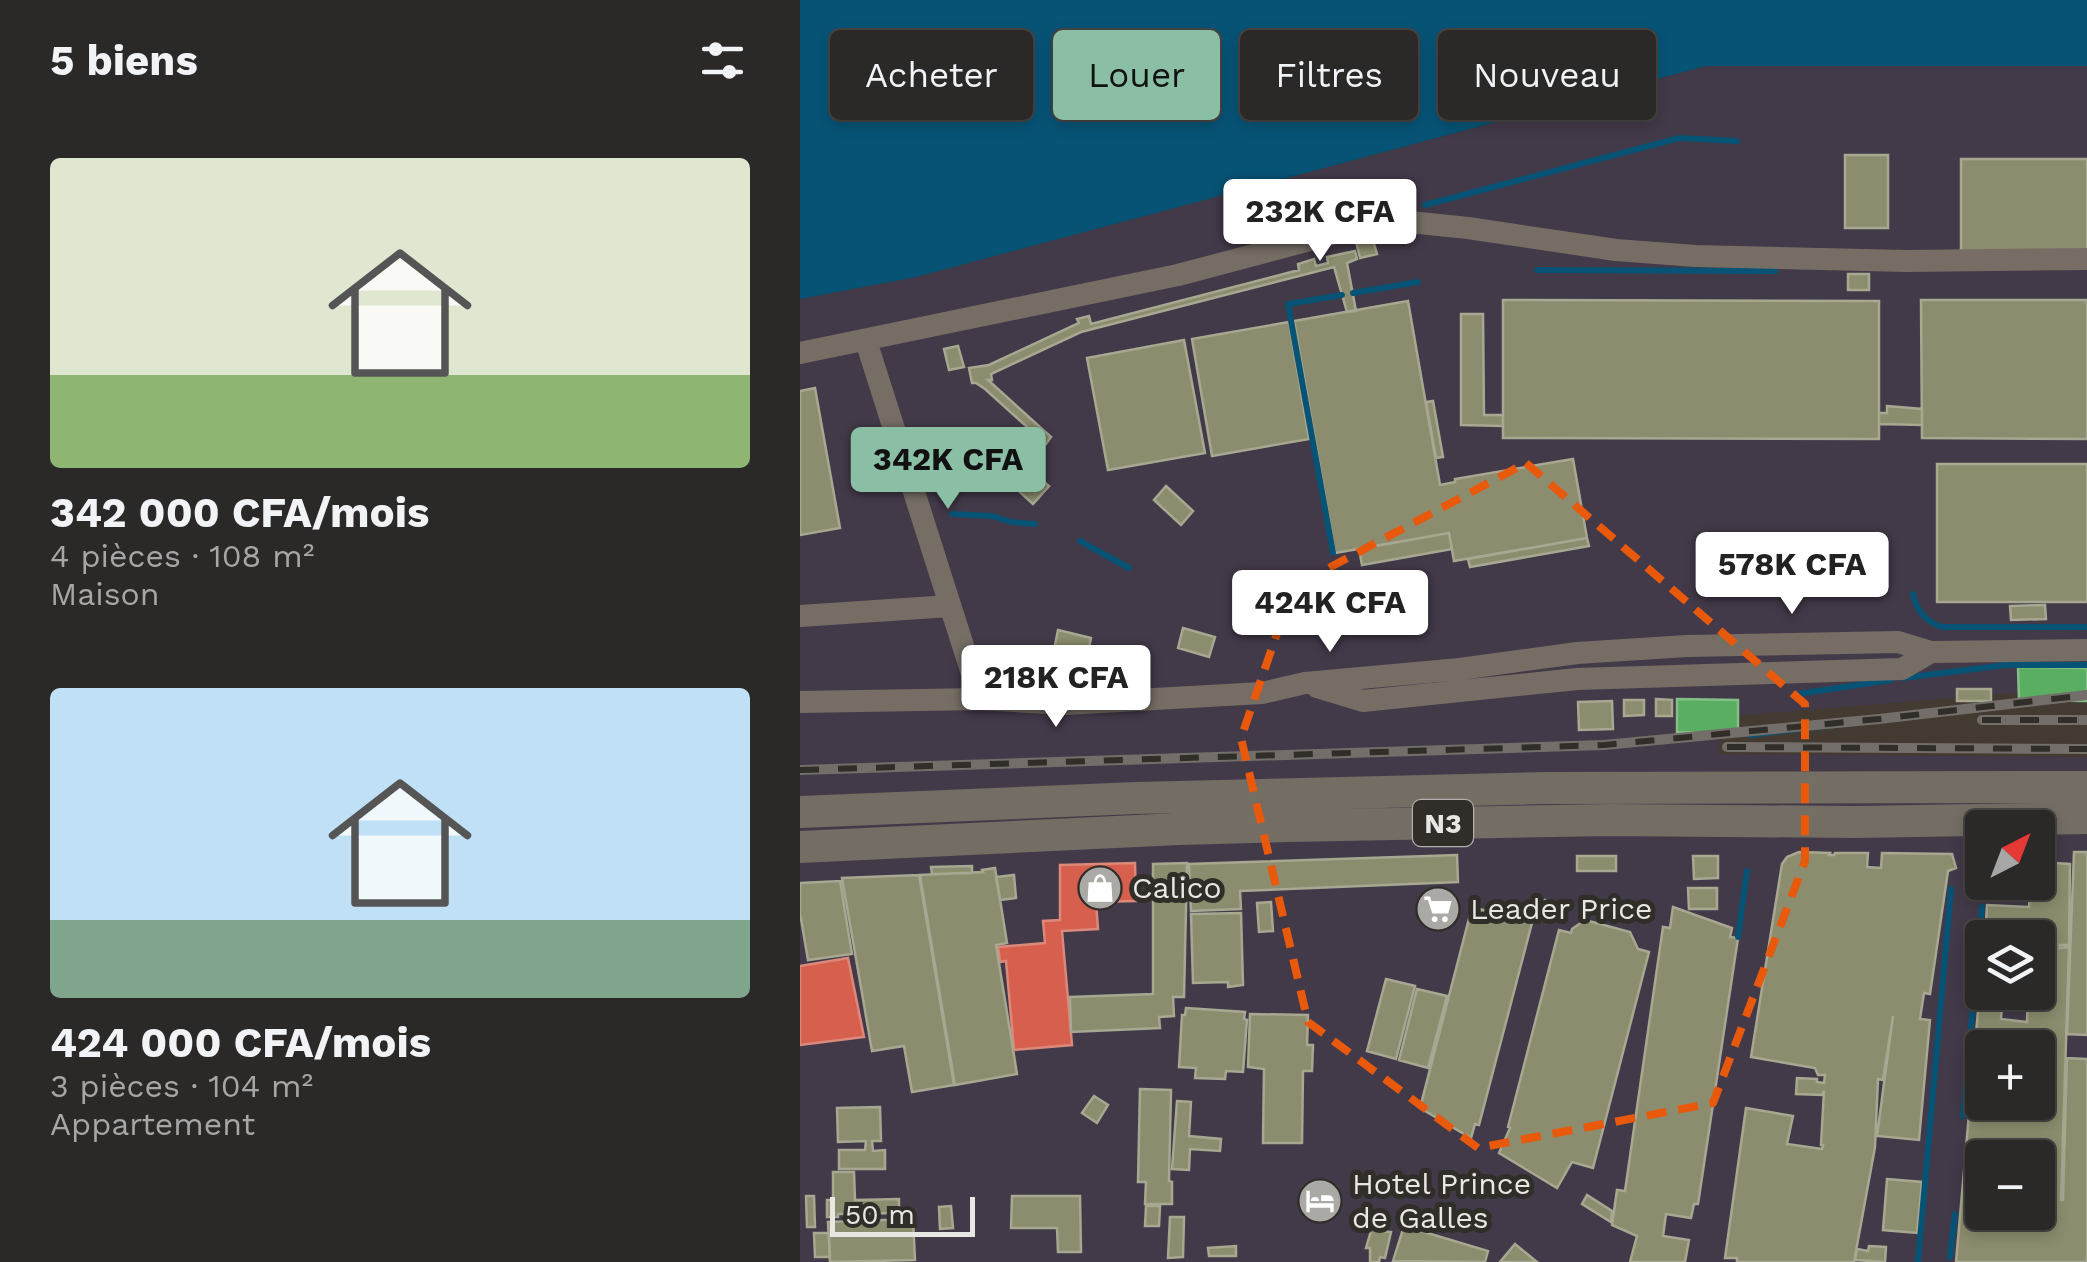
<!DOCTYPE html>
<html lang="fr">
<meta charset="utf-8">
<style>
:root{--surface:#2b2927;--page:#33312f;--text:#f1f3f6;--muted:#a6a6a7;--line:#474544;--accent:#8abfa5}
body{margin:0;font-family:"Work Sans",sans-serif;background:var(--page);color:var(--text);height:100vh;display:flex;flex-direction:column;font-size:38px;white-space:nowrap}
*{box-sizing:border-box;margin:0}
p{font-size:32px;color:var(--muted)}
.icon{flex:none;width:55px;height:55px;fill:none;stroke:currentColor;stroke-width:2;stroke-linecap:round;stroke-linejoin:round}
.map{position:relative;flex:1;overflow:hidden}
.sheet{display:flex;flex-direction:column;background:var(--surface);width:800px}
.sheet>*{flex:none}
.hud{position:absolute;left:30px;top:30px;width:950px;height:90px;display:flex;gap:20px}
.needle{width:65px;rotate:42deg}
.tools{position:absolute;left:1165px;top:810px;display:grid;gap:20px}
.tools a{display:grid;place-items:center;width:90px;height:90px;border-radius:10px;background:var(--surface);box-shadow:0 5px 15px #0003,0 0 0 2px var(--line);font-size:50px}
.scale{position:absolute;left:30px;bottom:25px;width:145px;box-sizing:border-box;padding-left:10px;border:5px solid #e9e7e4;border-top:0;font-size:28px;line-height:35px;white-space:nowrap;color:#e9e7e4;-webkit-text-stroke:8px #312d28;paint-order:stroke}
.price{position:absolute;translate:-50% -85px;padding:0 22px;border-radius:10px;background:#fff;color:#222;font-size:32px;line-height:65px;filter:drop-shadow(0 2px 5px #0008)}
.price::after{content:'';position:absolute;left:50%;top:60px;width:30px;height:22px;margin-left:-15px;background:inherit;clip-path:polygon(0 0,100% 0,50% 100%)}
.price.current{background:var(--accent);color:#111}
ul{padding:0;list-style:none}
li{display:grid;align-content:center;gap:20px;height:530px;padding:0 50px}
li span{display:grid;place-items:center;height:310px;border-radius:10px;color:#555}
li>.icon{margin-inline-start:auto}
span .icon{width:180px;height:180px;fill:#fffc;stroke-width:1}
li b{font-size:42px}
h2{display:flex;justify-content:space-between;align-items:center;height:120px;padding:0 50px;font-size:42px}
.chip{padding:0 35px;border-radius:10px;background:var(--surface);box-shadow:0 5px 15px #0003,0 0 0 2px var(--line);font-size:35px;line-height:90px}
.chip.current{background:var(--accent);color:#111}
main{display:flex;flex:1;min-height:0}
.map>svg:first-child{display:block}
.industrial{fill:#433a49;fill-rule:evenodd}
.built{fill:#433a32}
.water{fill:#075376}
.shops{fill:#d6604d;stroke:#dc887a;stroke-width:2.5}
.public{fill:#5aae61;stroke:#85bf88;stroke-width:2.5}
.industry{fill:#8c8c6e;stroke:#a8a791;stroke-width:2.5;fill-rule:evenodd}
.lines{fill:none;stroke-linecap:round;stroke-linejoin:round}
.stream{stroke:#075376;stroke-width:6}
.minor{stroke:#766e65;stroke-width:22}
.highway{stroke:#736d64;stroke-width:32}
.rail-casing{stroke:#736e69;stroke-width:10}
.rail{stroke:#312d28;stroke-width:6;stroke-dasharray:19;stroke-linecap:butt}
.marked{fill:none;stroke:#e8590c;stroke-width:8;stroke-dasharray:20 12;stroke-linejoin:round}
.labels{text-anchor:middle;stroke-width:10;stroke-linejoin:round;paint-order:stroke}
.shield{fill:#312d28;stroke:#b2afac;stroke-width:2.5}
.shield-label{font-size:28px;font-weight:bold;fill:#e9e7e4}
.poi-label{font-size:30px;fill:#e9e7e4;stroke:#312d28;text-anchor:start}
</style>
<main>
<section class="sheet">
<h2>5 biens<svg class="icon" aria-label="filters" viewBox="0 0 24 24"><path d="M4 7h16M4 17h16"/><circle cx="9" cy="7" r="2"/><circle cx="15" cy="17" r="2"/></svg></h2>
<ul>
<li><span style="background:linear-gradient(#dfe7d0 70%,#8fb573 0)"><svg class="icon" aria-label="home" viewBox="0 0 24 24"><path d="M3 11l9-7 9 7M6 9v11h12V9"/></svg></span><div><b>342 000 CFA/mois</b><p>4 pièces · 108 m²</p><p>Maison</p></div></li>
<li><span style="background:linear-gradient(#bfe0f5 75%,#7fa58c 0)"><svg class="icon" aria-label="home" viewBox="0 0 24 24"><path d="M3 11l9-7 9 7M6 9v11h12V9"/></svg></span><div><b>424 000 CFA/mois</b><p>3 pièces · 104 m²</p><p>Appartement</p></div></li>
</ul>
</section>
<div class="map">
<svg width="1287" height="1262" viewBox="0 0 1287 1262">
<rect width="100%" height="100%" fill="#393734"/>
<path class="industrial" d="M907 66H1287V1262H0V299L116 277ZM1182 828H1238V882H1182ZM1182 938H1238V992H1182ZM1182 1048H1238V1102H1182ZM1182 1158H1238V1212H1182Z"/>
<path class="built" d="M1287 685V757L918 754 919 717 1263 689Z"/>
<path class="water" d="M0 0H1287V66H906L116 277 0 299Z"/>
<path class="shops" d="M335 863 336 901 296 902 298 929 262 931 272 1045 214 1050 206 961 200 962 198 947 245 943 243 921 260 920V865Z
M48 958 64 1037 0 1045V966Z"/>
<path class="public" d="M1218 667 1287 668V701L1219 700Z
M877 699 938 700V733L877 732Z"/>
<path class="industry" d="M1045 155H1088V228H1045Z
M1161 159H1287V253H1161Z
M571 233 577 254 560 258 555 237Z
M555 251 557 259 547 263 556 311 547 312 534 267 281 332 191 374 192 380H188L251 437 246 444 185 389 176 383H172L169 368 189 365 279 323 277 319 289 316 291 324 499 270 498 264 514 259 516 266 528 263 527 257Z
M1048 274H1069V290H1048Z
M703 300 1079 301V439L703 438Z
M1121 300H1287V439L1122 438Z
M608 301 640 485 655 482V479L773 459 787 538 654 561 649 533 535 553 494 321Z
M661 314H683L684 415H703V426L661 425Z
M489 322 509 439 412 456 392 339Z
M384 340 405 453 308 470 287 358Z
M158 346 164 367 149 370 144 349Z
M15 388 40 528 0 535V391Z
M633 401 643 457 636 458 626 402Z
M1087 406 1122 409V425L1079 424V413H1087Z
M1137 464H1287V602H1137Z
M228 468 249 486 233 504 212 485Z
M366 486 393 511 381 525 354 500Z
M649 533 652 549 562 565 559 549Z
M787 538 789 546 670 567 668 559Z
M1245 605 1246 619 1211 620 1210 606Z
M383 628 415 637 409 657 378 648Z
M258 630 291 638 288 653 255 645Z
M255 667H285L286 684 255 685Z
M1157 689H1191V701H1157Z
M856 699 872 700V716H856Z
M824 700H844V715L824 716Z
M812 701 813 729 779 730 778 702Z
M999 852 1030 853 1029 855H1034L1035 853H1068L1067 867 1081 868 1082 853 1152 854 1156 868 1148 871 1130 994 1124 993 1120 1019 1130 1020 1119 1140 1077 1136 1093 1016 1083 1080 1078 1079 1075 1147 1054 1262H937V1258H925L946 1108 993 1116 987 1144 1022 1149 1023 1145H1021L1024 1091 1022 1095 996 1094 997 1078 1017 1079V1082L1024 1083 1025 1075H1018L1015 1068 951 1057 982 864 987 857Z
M1274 852H1287V1035L1267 1034Z
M657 855 658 882 440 891 441 909 391 911 389 864Z
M777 856H816V871H777Z
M893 856H918V878L894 879Z
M1238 862 1270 864 1269 945H1260V948L1269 947 1261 1200H1263L1267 1058 1287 1059V1262H1156L1182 965V992H1203L1201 1019 1227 1022 1228 992H1238V938H1185L1187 905 1229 907 1231 882H1238ZM1182 1048H1238V1102H1182ZM1182 1158H1238V1212H1182Z
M387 863 384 997H373L374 1016 359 1017 360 1028 271 1032 270 997 353 994V864Z
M172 866V873L132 874 131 867Z
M195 868 207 943 196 945 217 1074 155 1085 120 875 183 872 182 870Z
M119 875 154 1085 112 1092 104 1046 72 1051 42 878Z
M214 875 216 898 200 900 196 877Z
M40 881 52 954 8 960 0 913V883Z
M888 888H917V909H889Z
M745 900 766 906 765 908 742 921 739 920Z
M471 902 473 931 459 932 457 903Z
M672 907 732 923 679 1125 675 1124 671 1138 620 1108Z
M873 907 932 928 930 937 938 938 898 1204H894L891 1218 866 1214 863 1236 889 1240 885 1262H830L837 1236 812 1225 817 1190 825 1191 863 927 870 928Z
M441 913 443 985 428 987V982L393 983 391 914Z
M785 920 830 932 838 949 849 952 793 1168 772 1162 757 1188 699 1153 710 1128 708 1127 759 930 771 933 772 929Z
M586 979 615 986 596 1059 567 1051Z
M617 989 647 996 628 1068 599 1060Z
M386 1008 445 1012 444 1019 447 1020 443 1072 426 1071 425 1079 395 1078 396 1068 379 1067 382 1015H385Z
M450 1014 508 1015 507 1045H513L512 1071H503L502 1143H463L464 1069 448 1067Z
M340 1089 371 1090 369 1181 372 1182V1204H345L346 1182H338Z
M294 1096 308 1105 297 1123 282 1113Z
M377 1101 391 1102 389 1136 421 1139 420 1151 390 1149 389 1170 372 1169Z
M80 1107 81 1141H72L73 1151 85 1150V1169H39V1150H65L66 1141 38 1142 37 1108Z
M33 1172H54L55 1200 99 1199V1213L38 1214V1217H27V1200H33Z
M1087 1179 1122 1182 1117 1233 1083 1230Z
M787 1195 812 1211 811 1222 782 1204Z
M6 1196H14L15 1227H7Z
M212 1196H280L281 1252H258L257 1228H211Z
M151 1206 153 1228 140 1229 139 1207Z
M346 1206H360L359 1226H345Z
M370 1217H384L383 1257 368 1258Z
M113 1219 115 1260 30 1262 28 1222Z
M573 1224 581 1226 580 1231 591 1232 585 1258 580 1257 579 1262H570V1248H566Z
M604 1226 688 1251 685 1262 593 1261Z
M14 1233H29L30 1257H15Z
M715 1244 737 1262H700Z
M436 1246V1256H409L408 1248Z
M1069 1246 1086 1247 1085 1262 1055 1260 1057 1249 1068 1251Z"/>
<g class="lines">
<path class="stream" d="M625 205 879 138 937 141
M737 270 975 271
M553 293 618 282
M152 514 192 516 211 522 235 524
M280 541 329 568
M533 553 488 304 542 295
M1113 594C1116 610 1126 622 1142 627H1287
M1103 678 1206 665H1287
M998 694 1091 680
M941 732 951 735 965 733 1211 705
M938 937 947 871
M1175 982 1182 907
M1163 1116 1175 983
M1150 1257 1155 1214
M1118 1262 1151 889"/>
<path class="minor" d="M66 341 180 699
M0 353 378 275 555 228 600 221 668 228 816 250 896 256 1107 261 1287 259
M0 616 150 606
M517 687 563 701 777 679 1102 669 1131 652
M0 702 180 699 265 704 462 693 505 683 660 669 777 653 887 646 1098 642 1131 652 1287 650"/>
<path class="highway" d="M0 812 336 798 749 788 1287 787
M0 847 379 829 489 826 810 820 1056 822 1287 818"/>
<defs>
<path id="rail" d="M1182 720H1287
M927 747 1287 749
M0 770 804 745 1079 719 1287 695"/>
</defs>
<use href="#rail" class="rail-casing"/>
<use href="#rail" class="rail"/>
</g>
<path class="marked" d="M726 463 1005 704V861L913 1103 678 1148 508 1022 441 738 493 587Z"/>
<defs>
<symbol id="shop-disc" viewBox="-11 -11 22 22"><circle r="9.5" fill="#aba9a6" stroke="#312d28"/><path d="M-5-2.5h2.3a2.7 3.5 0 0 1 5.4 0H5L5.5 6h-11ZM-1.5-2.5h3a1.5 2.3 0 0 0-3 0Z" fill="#fff"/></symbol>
<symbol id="supermarket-disc" viewBox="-11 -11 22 22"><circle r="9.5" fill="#aba9a6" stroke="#312d28"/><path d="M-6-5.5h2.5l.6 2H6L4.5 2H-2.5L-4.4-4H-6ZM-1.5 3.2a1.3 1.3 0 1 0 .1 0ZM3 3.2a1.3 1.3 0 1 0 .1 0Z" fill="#fff"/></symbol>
<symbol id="hotel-disc" viewBox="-11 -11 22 22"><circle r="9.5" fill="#aba9a6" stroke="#312d28"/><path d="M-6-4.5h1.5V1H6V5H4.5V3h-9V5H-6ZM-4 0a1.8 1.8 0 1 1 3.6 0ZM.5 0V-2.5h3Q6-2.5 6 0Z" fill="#fff"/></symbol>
</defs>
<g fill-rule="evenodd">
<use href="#shop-disc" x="275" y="863" width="50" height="50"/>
<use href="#supermarket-disc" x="613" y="884" width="50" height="50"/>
<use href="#hotel-disc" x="495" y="1176" width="50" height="50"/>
</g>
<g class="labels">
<rect class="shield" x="613" y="800" width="60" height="46" rx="8"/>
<g class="shield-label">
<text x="643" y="833">N3</text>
</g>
<g class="poi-label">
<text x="332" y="898">Calico</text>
<text x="670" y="919">Leader Price</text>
<text x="552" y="1194">Hotel Prince<tspan x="552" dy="34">de Galles</tspan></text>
</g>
</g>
</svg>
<div class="tools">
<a><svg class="needle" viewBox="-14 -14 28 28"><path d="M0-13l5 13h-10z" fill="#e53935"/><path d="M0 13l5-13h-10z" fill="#a6a6a7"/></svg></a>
<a><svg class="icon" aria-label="layers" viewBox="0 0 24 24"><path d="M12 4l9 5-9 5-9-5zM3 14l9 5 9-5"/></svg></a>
<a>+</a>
<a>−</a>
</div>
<div class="scale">50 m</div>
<b class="price" style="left:520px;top:264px">232K CFA</b>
<b class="price current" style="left:148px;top:512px">342K CFA</b>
<b class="price" style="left:992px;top:617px">578K CFA</b>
<b class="price" style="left:530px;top:655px">424K CFA</b>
<b class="price" style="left:256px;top:730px">218K CFA</b>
<div class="hud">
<a class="chip">Acheter</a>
<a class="chip current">Louer</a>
<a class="chip">Filtres</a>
<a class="chip">Nouveau</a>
</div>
</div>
</main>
